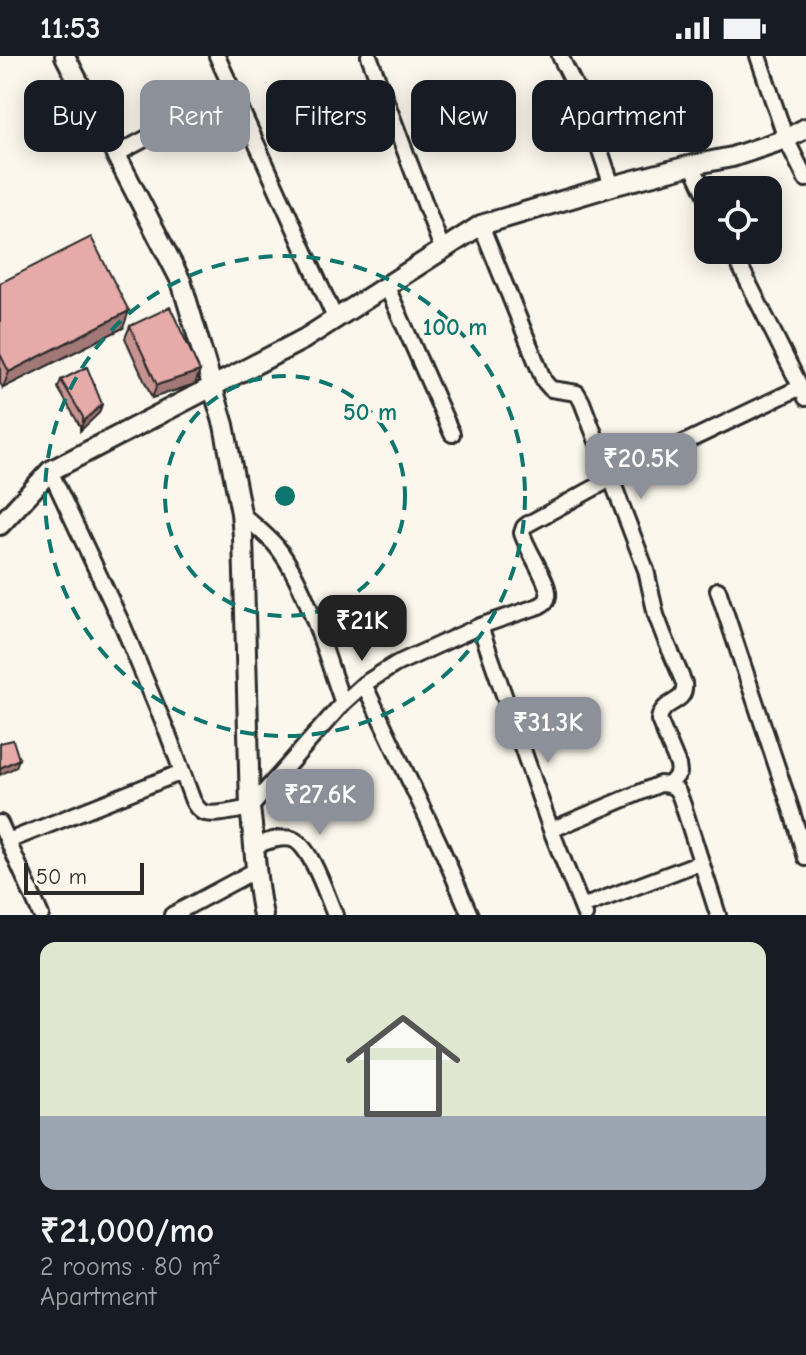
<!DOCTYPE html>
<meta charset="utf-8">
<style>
:root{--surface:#171b24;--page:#242831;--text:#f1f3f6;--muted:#9ea1a6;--accent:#8c9099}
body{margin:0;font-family:"Comic Neue",sans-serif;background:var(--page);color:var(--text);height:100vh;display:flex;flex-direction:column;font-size:30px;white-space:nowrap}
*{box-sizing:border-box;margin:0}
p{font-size:26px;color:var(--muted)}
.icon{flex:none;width:44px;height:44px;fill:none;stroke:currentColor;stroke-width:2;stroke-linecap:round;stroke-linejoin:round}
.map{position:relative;height:859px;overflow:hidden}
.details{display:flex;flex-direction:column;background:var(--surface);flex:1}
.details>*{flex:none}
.banner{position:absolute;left:24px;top:24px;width:758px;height:72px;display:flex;gap:16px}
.fabs{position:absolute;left:694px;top:120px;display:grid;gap:16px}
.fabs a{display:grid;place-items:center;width:88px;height:88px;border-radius:16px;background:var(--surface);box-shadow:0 4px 20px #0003;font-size:40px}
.scale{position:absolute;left:24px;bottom:20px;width:120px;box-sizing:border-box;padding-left:8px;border:4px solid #2b2b2b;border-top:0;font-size:22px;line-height:28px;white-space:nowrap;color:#2b2b2b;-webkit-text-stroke:6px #fbf7ec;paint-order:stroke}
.price{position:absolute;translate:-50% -68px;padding:0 18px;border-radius:16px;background:var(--accent);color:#fff;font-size:26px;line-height:52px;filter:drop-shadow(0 2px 4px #0008)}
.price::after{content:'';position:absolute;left:50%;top:48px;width:24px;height:18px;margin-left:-12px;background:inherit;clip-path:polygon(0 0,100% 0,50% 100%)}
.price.selected{background:#222;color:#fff}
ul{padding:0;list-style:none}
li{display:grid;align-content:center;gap:16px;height:424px;padding:0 40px}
li span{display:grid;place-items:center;height:248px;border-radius:16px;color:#555}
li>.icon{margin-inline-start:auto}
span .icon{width:144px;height:144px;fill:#fffc;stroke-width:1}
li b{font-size:34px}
.tag{padding:0 28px;border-radius:16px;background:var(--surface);box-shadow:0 4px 20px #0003;font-size:28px;line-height:72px}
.tag.selected{background:var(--accent);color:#fff}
.status{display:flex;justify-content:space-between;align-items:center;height:56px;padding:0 40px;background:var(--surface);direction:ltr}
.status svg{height:22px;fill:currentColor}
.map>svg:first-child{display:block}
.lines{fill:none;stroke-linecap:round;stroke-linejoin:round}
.minor-casing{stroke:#2b2b2b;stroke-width:20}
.tertiary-casing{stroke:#2b2b2b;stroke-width:24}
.minor{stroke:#fbf7ec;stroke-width:14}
.tertiary{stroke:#fbf7ec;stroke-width:18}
.wall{fill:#c69390;stroke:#2b2b2b;stroke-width:2}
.shaded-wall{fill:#a17876;stroke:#2b2b2b;stroke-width:2}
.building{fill:#e6aba8;stroke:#2b2b2b;stroke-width:2}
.ring{fill:none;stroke:#0f766e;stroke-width:4;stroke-dasharray:14 10}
.centre{fill:#0f766e;stroke:#fbf7ec;stroke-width:4}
.ring-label{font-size:24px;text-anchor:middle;font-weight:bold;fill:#0f766e;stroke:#fbf7ec;stroke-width:6;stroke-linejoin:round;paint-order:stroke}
</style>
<div class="status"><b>11:53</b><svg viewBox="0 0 49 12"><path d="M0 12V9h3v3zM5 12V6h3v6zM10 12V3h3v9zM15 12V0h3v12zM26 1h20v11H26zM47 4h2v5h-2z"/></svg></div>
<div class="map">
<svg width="806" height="859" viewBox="0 0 806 859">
<rect width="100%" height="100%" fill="#fbf7ec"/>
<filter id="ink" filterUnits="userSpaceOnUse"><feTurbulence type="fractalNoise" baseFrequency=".0125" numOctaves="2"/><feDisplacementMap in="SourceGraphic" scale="16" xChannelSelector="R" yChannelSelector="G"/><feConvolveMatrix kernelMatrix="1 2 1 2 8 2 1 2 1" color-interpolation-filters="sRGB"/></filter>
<g filter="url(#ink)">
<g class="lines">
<defs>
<path id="minor" d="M217 0 335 262
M369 0 443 195
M560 0 585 50 612 130
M758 0 786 83 806 123
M115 99 233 36
M692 109 708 143
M481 169 544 325 551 333 577 337 582 346 646 514 656 559 664 580 684 627C687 650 662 642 659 664L678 709 679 717 670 728
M732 194 806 342
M387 231 452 378
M50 415 123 570 168 678 193 745C195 749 198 753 202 756 212 761 239 754 250 752L343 647 364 628 396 608 480 570 539 550C544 547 547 546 548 540 551 529 526 492 522 477L524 471 528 468 629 413 801 331
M241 457C252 468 267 479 277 491 307 529 326 601 343 647
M718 534 791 753 806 802
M480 570 551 774 585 859
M364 628 440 789 470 859
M0 767 41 859
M551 774 660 728C677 729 678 734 683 749L718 859
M8 785 182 716
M255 790C266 786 280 780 292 783 311 789 327 841 335 859
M582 851 701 806
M172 859 256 814"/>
<path id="tertiary" d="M65 0 181 225 224 369 241 457 243 480 250 752C255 788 255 824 263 859
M0 469 50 415 304 283 481 169 612 130 692 109 732 101 786 83 806 72"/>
</defs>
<use href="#minor" class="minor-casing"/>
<use href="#tertiary" class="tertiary-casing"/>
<use href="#minor" class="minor"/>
<use href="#tertiary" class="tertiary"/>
</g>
<path class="wall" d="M0 227 123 272 3 332 0 327Z
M130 270 195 328 152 342 125 282Z
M61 324 102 348 99 357 80 375V370L58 332Z"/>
<path class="shaded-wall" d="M129 255 123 272 3 332 9 316Z
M200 315 195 328 152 342 157 329Z
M102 348 99 357 80 375 83 366Z
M19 703 16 711 0 719V712Z"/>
<path class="building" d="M91 181 129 255 9 316 0 298V227Z
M170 251 200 315 157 329 130 270Z
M87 311 102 348 83 366V361L61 324Z
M13 684 19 703 0 712V687Z"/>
</g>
<g class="ring">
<circle cx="285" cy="440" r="120"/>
<circle cx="285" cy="440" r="240"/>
</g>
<circle cx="285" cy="440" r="12" class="centre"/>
<g class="ring-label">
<text x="455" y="279">100 m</text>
<text x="370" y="364">50 m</text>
</g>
</svg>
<div class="fabs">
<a><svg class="icon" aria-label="locate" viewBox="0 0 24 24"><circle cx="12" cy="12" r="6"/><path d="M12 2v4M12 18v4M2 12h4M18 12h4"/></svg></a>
</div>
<div class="scale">50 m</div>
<b class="price" style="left:641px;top:445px">₹20.5K</b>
<b class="price selected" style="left:362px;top:607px">₹21K</b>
<b class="price" style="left:548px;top:709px">₹31.3K</b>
<b class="price" style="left:320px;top:781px">₹27.6K</b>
<div class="banner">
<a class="tag">Buy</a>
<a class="tag selected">Rent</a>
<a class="tag">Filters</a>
<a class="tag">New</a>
<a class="tag">Apartment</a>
</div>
</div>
<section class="details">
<ul>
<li><span style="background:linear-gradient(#dfe7d0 70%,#9aa5b1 0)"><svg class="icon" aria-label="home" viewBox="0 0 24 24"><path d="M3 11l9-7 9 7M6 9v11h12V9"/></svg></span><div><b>₹21,000/mo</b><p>2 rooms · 80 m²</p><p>Apartment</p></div></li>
</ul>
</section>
